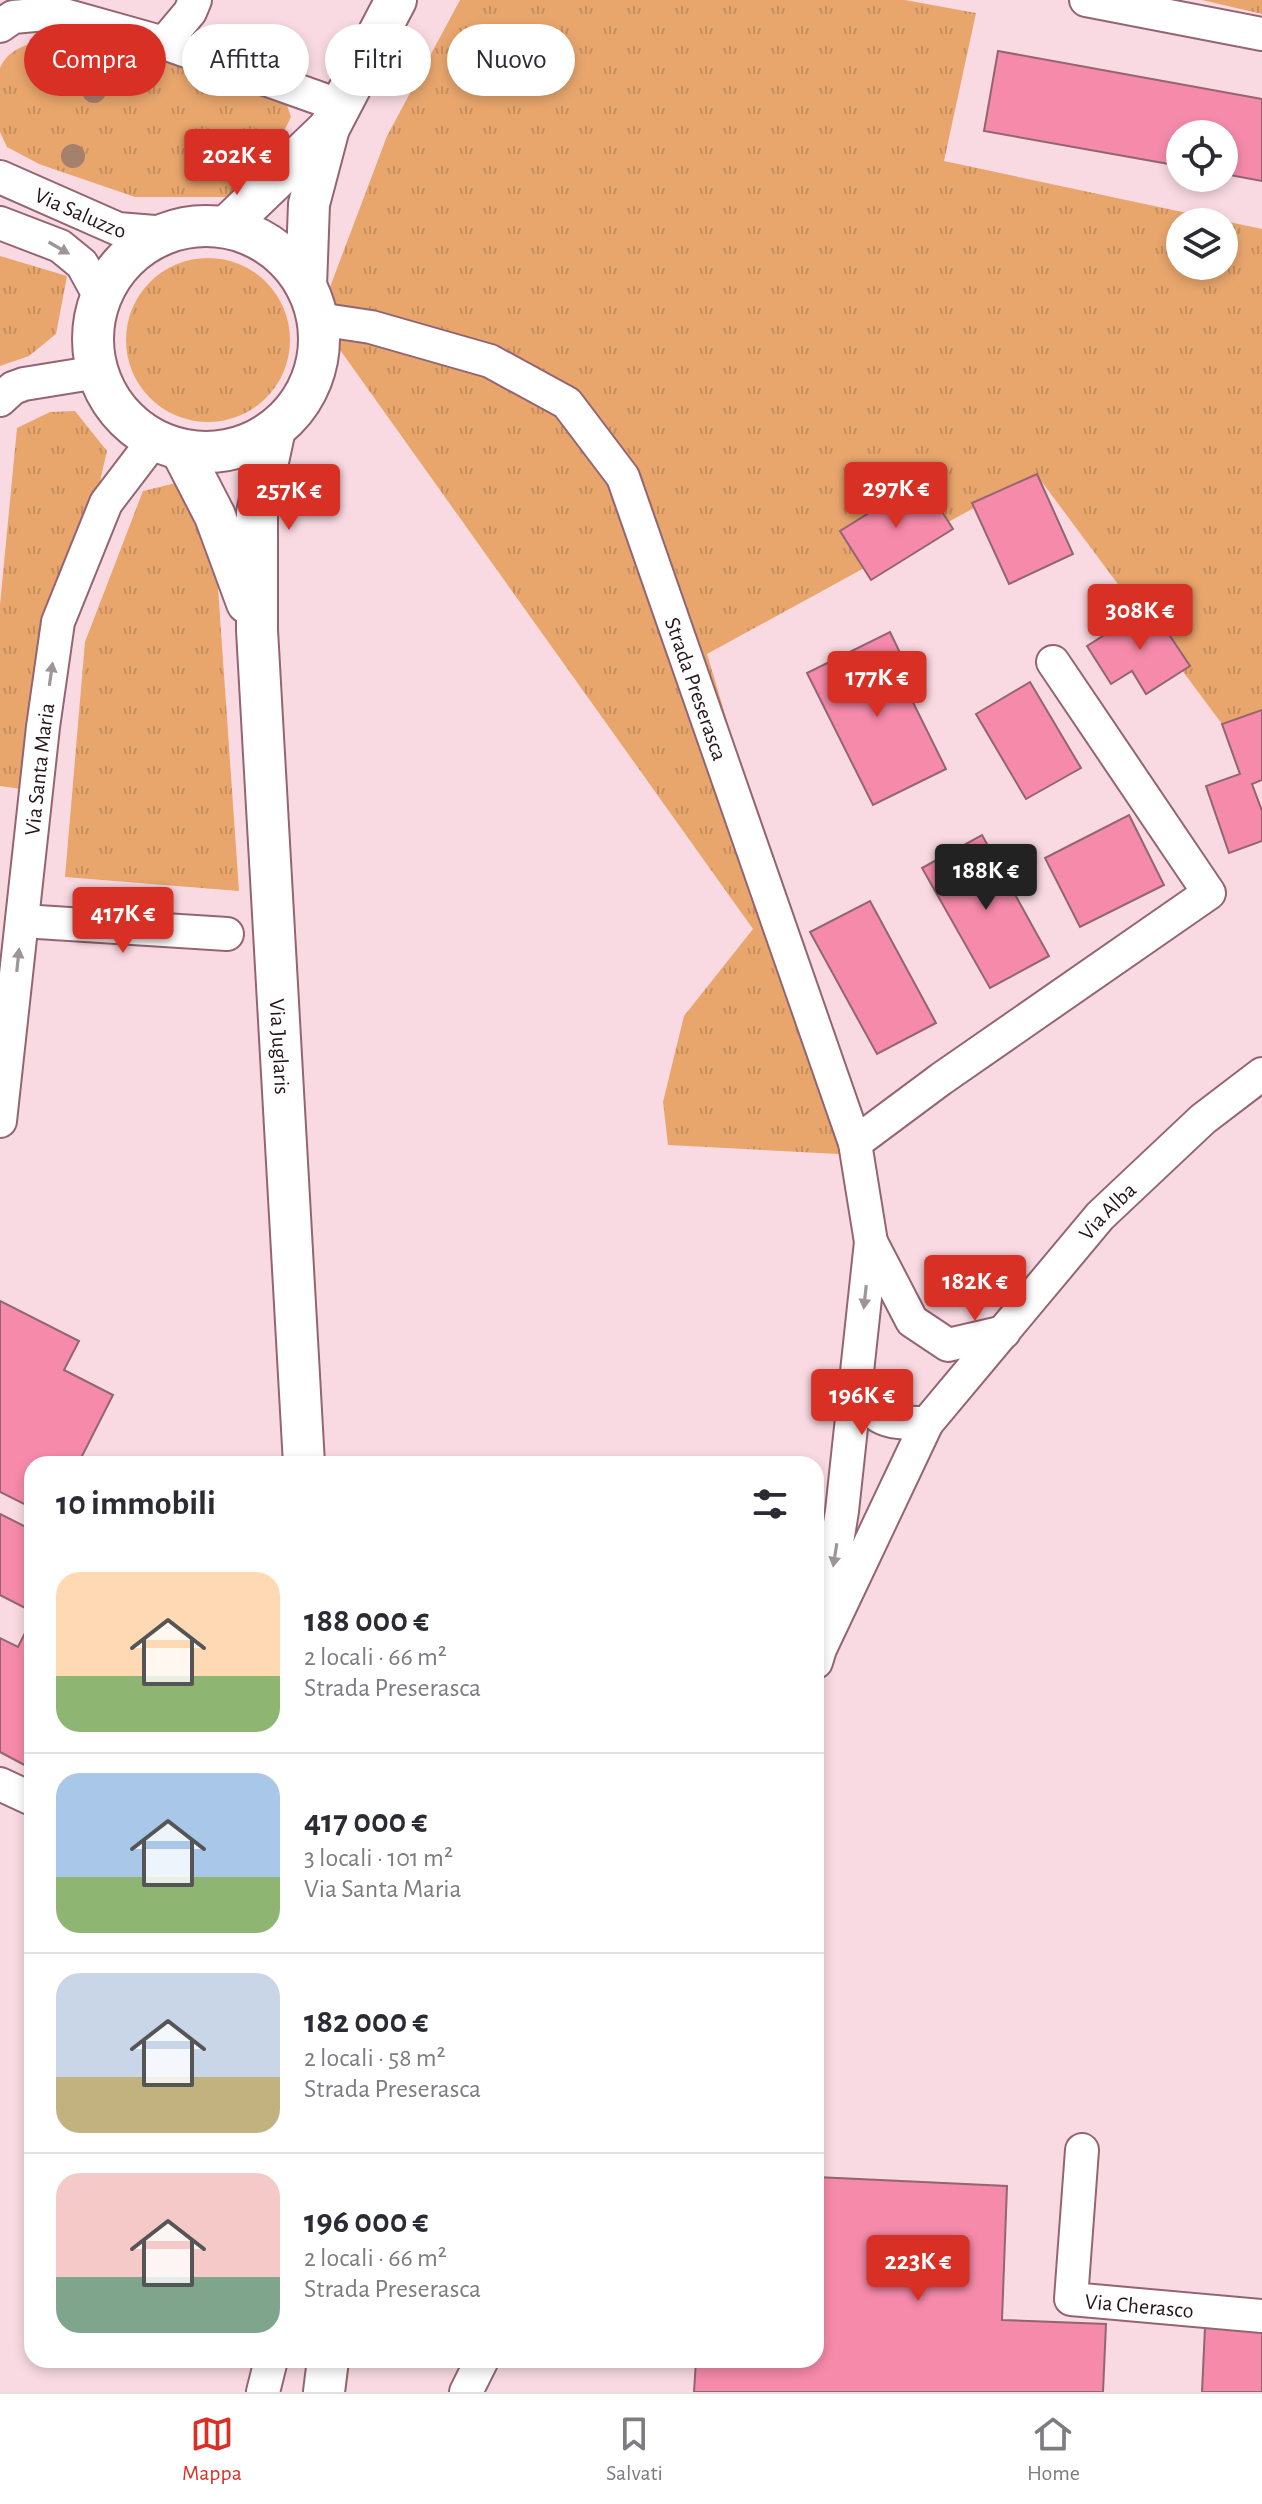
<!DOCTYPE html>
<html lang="it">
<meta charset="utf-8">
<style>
:root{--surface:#fff;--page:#f7f7f7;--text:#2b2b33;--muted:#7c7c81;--line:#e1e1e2;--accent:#d93025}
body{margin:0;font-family:"Alegreya Sans",sans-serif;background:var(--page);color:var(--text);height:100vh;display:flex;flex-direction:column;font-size:30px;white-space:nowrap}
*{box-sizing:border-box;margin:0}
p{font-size:26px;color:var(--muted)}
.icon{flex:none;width:44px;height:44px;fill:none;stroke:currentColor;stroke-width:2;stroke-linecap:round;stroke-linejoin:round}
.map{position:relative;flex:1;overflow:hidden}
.side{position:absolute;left:24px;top:1456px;width:800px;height:912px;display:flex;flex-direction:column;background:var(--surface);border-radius:24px;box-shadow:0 4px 12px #0003}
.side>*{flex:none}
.top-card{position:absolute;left:24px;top:24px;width:800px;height:72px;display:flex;gap:16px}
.tools{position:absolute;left:1166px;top:120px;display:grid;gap:16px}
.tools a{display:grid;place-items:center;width:72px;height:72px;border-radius:50%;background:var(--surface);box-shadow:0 4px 12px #0003;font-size:40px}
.price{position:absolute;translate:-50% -68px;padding:0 18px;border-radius:8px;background:var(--accent);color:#fff;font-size:26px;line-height:52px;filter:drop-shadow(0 2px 4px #0008)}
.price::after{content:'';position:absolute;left:50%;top:48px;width:24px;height:18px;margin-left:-12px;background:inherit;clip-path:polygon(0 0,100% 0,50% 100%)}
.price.active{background:#222;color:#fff}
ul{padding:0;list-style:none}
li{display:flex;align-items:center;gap:24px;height:200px;padding:0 32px}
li+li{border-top:2px solid var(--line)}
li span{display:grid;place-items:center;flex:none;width:224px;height:160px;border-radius:24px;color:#555}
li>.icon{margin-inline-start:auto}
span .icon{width:96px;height:96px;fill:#fffc;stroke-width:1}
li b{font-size:34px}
h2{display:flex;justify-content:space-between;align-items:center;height:96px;padding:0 32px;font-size:34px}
.chip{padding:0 28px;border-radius:36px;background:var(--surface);box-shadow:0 4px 12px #0003;font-size:28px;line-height:72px}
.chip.active{background:var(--accent);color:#fff}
.menu{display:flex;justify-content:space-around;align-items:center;height:112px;border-top:2px solid var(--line);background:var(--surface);font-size:22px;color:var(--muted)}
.menu a{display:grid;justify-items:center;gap:4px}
.menu .active{color:var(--accent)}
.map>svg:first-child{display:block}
.grass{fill:url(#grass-tufts);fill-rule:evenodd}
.building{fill:#f68aab;stroke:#926571;stroke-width:2}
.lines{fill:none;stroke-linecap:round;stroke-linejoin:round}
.minor-casing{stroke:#936572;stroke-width:36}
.tertiary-casing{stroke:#936572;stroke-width:44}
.minor{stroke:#fff;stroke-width:32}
.tertiary{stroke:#fff;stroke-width:40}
.tree{fill:#a5806c}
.oneway{fill:#9d9598}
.labels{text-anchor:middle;stroke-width:6;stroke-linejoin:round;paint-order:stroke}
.street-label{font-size:22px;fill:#261419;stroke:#fff}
</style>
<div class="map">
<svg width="1262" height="2392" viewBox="0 0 1262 2392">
<defs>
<pattern id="grass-tufts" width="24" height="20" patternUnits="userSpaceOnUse" patternTransform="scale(2)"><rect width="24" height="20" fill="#e8a66d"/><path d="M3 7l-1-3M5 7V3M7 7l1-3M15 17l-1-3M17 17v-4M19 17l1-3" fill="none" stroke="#c78e5e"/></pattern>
</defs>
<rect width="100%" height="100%" fill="#fadae2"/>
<path class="grass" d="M460 0H905L976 13 944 161 1262 229V710L1222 724 1036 474 707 654 857 1155 668 1145 663 1102 684 1016 753 929 318 319 387 136ZM1180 222H1224V266H1180Z
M1202 0H1262V14Z
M63 36 113 41 285 99 291 117 258 184 226 197H135L39 164 7 147 0 132V68C10 44 40 41 63 36Z
M0 256 67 276 56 334 29 356 0 366Z
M126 340a82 82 0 1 1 164 0a82 82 0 1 1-164 0Z
M75 411 107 451 28 790 0 786V605L17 428 50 412Z
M180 482 214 530 239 891 65 877 85 642 143 491Z"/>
<path class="building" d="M998 51 1262 99V181L1224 174V134H1180V166L984 131Z
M1037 474 1073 554 1009 584 972 503Z
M922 480 953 529 871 580 840 531Z
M1150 606 1190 666 1146 694 1132 671 1111 684 1087 646Z
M890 632 905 663 896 668 946 769 873 805 807 673Z
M1030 682 1081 768 1026 799 976 714Z
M1262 710V780L1252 784 1262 811V841L1229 853 1206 786 1240 774 1222 724Z
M1129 815 1164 885 1080 927 1045 858Z
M982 835 1049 956 990 988 922 868Z
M870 901 936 1023 877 1054 810 932Z
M0 1301 79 1341 64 1370 113 1395 78 1464H32V1508L0 1492Z
M0 1514 32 1530V1594L25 1608 0 1595Z
M32 1619V1769L0 1752V1638L18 1647Z
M816 2177 1007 2186 1002 2320 1106 2324 1103 2392H694L696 2360H816Z
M1205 2327 1262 2330V2392H1202Z"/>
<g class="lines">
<defs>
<g id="minor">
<path d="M1086 0 1262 34"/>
<path d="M0 26 13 17 57 13 164 43 341 106"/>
<path d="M164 43 190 12 195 0"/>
<path id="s1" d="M0 177 118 229 167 233"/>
<path d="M0 223 60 246 82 264 100 297"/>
<path id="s2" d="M318 319 371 327 490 361 567 403 623 477 855 1143 871 1242"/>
<path d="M0 400 13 388 24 384 98 372"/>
<path d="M22 921 227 934"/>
<path id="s3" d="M0 1121 43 727 58 622 106 503 154 440"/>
<path d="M855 1143 941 1079 1209 893 1053 662"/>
<path d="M857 1376C870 1422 882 1423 927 1423"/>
<path d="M826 1610 842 1511 871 1242 912 1321 948 1345 1004 1332"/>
<path id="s4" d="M816 1662 820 1649 927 1423 1100 1216 1203 1119 1262 1074"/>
<path d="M0 1784 32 1799"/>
<path id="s5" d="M1082 2150 1071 2299 1262 2316"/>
<path d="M263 2392 271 2360"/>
<path d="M466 2392 482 2360"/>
</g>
<g id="tertiary">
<circle cx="206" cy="339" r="113"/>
<path d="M226 227 329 128"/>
<path d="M306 286 309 204 329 128 396 0"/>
<path id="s6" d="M275 429 257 513V630L304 1464"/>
<path d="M181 450 215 516 247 603"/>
<path d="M324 2392 328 2360"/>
</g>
</defs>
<use href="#minor" class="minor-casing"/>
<use href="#tertiary" class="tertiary-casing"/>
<use href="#minor" class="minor"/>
<use href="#tertiary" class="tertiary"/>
</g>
<g class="tree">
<circle cx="94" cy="91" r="12"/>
<circle cx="73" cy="156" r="12"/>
</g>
<defs><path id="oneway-solid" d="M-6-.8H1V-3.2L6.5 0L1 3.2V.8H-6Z" transform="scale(2)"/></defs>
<g class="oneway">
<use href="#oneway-solid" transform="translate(59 248) rotate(30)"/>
<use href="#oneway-solid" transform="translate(51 674) rotate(-82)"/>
<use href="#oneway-solid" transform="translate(18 960) rotate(-84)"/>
<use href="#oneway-solid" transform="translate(865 1297) rotate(96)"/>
<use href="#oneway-solid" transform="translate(835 1555) rotate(99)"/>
</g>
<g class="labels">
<g class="street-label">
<text dy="8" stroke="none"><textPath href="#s1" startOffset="88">Via Saluzzo</textPath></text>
<text dy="8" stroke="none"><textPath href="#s2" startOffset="582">Strada Preserasca</textPath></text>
<text dy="8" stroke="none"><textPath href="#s3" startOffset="354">Via Santa Maria</textPath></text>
<text dy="8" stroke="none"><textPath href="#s6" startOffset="620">Via Juglaris</textPath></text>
<text dy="8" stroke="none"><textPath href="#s4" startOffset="542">Via Alba</textPath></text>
<text dy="8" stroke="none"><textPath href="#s5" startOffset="218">Via Cherasco</textPath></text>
</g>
</g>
</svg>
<div class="tools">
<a><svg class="icon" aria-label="locate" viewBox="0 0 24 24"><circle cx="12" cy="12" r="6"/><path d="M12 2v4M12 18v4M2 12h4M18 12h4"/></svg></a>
<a><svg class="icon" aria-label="layers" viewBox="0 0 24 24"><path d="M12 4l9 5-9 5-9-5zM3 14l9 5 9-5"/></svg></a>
</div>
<b class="price" style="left:237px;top:197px">202K €</b>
<b class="price" style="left:896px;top:530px">297K €</b>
<b class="price" style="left:289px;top:532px">257K €</b>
<b class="price" style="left:1140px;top:652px">308K €</b>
<b class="price" style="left:877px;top:719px">177K €</b>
<b class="price active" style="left:986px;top:912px">188K €</b>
<b class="price" style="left:123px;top:955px">417K €</b>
<b class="price" style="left:975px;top:1323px">182K €</b>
<b class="price" style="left:862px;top:1437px">196K €</b>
<b class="price" style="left:918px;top:2303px">223K €</b>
<div class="top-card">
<a class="chip active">Compra</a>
<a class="chip">Affitta</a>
<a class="chip">Filtri</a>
<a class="chip">Nuovo</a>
</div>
<section class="side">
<h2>10 immobili<svg class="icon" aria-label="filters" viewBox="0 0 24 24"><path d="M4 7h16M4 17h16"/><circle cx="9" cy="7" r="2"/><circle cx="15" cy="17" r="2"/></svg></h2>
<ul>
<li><span style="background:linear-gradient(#ffd9b3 65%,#8fb573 0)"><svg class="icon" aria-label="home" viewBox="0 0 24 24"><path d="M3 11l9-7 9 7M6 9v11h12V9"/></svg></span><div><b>188 000 €</b><p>2 locali · 66 m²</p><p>Strada Preserasca</p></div></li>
<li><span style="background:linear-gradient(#a9c7e8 65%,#8fb573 0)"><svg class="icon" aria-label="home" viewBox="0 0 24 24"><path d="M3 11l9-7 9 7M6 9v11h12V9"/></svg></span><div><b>417 000 €</b><p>3 locali · 101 m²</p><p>Via Santa Maria</p></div></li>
<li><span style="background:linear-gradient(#c9d6e8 65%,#c2b280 0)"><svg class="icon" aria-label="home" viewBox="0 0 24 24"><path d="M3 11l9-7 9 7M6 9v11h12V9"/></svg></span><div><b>182 000 €</b><p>2 locali · 58 m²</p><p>Strada Preserasca</p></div></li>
<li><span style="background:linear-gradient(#f6c9c9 65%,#7fa58c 0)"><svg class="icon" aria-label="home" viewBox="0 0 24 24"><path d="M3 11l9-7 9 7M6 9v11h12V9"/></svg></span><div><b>196 000 €</b><p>2 locali · 66 m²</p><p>Strada Preserasca</p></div></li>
</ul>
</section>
</div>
<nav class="menu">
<a class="active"><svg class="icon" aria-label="map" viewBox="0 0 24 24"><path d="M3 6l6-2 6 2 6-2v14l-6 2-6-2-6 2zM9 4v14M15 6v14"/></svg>Mappa</a>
<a><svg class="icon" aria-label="saved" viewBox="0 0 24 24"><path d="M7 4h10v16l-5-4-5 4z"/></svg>Salvati</a>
<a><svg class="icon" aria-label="home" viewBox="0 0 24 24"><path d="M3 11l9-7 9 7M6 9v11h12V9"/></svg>Home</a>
</nav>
